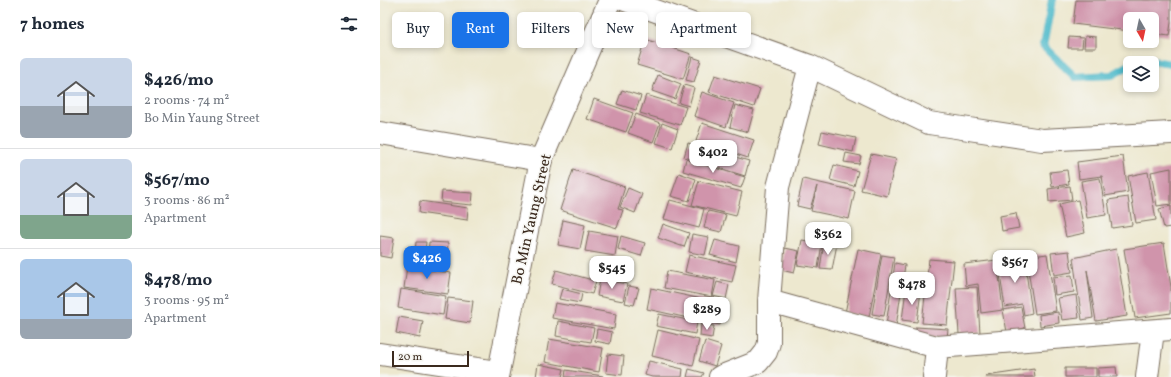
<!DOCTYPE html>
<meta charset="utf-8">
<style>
:root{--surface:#fff;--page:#f6f6f7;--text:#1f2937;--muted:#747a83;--line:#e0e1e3;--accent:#1a73e8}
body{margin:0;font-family:Vollkorn,serif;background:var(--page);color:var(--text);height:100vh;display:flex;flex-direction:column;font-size:15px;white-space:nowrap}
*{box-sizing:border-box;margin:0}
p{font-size:13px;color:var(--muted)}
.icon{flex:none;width:22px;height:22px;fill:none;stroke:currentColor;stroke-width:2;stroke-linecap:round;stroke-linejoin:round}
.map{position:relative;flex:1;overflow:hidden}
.sheet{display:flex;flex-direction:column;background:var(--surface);width:380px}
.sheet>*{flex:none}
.hud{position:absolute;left:12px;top:12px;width:380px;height:36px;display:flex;gap:8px}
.needle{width:26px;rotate:171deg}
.controls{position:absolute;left:743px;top:12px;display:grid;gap:8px}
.controls a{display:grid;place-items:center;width:36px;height:36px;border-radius:6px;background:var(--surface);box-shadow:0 2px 6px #0003;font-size:20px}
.scale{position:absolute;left:12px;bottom:10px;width:77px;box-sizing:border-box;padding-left:4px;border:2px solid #3b2a1e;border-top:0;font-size:11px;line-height:14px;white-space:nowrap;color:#3b2a1e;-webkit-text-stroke:3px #f6f6f2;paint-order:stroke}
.price{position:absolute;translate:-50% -34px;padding:0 9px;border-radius:8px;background:#fff;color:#222;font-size:13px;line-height:26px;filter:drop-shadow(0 1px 2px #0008)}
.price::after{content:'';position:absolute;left:50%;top:24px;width:12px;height:9px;margin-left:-6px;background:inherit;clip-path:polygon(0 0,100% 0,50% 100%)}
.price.on{background:var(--accent);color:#fff}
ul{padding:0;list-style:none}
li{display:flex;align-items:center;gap:12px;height:100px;padding:0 20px}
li+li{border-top:1px solid var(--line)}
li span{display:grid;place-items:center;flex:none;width:112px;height:80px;border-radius:6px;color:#555}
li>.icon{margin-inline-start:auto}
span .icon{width:48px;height:48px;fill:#fffc;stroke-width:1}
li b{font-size:17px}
h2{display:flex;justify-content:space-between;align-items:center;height:48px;padding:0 20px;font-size:17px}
.chip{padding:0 14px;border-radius:6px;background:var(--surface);box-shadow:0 2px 6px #0003;font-size:14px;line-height:36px}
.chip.on{background:var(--accent);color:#fff}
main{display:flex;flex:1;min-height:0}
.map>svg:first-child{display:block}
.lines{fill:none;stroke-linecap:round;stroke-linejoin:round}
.stream{stroke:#4ebaca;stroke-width:8}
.building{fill:#d094ab}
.street-casing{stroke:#796c5c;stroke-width:24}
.street{stroke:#fff;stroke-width:22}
.labels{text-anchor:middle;stroke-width:3;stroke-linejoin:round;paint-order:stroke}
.street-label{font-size:15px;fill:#3b2a1e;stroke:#f6f6f2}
</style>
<main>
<section class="sheet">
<h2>7 homes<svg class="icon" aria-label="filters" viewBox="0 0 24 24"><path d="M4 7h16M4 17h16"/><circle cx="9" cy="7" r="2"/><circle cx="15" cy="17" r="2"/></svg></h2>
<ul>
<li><span style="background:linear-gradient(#c9d6e8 60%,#9aa5b1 0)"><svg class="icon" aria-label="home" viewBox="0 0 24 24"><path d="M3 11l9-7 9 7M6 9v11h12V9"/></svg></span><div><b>$426/mo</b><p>2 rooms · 74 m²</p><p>Bo Min Yaung Street</p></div></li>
<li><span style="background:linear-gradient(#c9d6e8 70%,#7fa58c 0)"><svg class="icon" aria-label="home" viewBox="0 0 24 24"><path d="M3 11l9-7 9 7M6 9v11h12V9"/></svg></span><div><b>$567/mo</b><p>3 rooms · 86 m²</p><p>Apartment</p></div></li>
<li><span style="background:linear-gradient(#a9c7e8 75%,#9aa5b1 0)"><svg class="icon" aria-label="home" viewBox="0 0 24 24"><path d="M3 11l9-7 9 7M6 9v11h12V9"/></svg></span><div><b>$478/mo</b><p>3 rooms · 95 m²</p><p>Apartment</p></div></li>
</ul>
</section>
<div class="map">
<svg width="791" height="377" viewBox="0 0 791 377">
<rect width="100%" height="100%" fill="#f6f6f2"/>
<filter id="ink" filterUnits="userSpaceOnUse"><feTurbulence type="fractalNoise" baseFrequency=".025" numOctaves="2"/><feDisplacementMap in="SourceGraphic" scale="8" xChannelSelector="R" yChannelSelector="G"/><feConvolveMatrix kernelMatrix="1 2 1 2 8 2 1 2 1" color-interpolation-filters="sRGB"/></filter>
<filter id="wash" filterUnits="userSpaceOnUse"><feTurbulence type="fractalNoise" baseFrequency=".012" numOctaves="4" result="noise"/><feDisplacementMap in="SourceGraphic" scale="16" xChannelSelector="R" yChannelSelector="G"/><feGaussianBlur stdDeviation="0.9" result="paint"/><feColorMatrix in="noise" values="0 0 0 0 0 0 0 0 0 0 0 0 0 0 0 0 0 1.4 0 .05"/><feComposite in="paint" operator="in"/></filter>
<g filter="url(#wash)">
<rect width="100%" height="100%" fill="#ede8cf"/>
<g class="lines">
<path class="stream" d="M672 0 663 46 695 77 732 75 750 65
M753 63 760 59 791 64"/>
</g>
<g id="blocks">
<path class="building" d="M696 0H791V23L789 36 772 34V19H750V31L693 24Z
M705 36 716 37V48H704Z
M689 37 703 38 702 48H688Z
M265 39 311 54 303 79 257 65Z
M312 57 321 60 314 82 306 80Z
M278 75 301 84 295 99 272 91Z
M335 75 380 89 374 107 329 92Z
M304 85 314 88 309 106 299 103Z
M242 90 261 96 256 110 237 104Z
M322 92 354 103 346 127 314 116Z
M266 95 306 107 300 125 260 113Z
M214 99 253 113 246 132 207 119Z
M355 105 374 110 368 132 350 127Z
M256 114 280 123 273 142 248 133Z
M282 123 298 129 292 148 276 143Z
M322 123 374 140 368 158 316 141Z
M442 131 476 138 473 152 439 144Z
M308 143 369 161 365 176 304 157Z
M466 153 481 156 479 164 464 162Z
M491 154 516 159 507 196 481 190Z
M743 156 748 192 725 196 722 176 699 179 697 162Z
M306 159 365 177 361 188 303 171Z
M454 165 478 171 474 186 450 180Z
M791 168V204L777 206 771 172Z
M193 170 245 187 238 209 243 210 237 228 180 210Z
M687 170 689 184 672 187 670 172Z
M768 172 776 220 756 223 748 176Z
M299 173 316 179 309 201 291 196Z
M720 178 726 215 707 218 701 181Z
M423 179 475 191 469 219 431 211 437 186 430 209 417 206Z
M319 181 362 192 356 216 312 205Z
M690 186 692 200 669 202 668 189Z
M248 188 262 194 255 213 240 207Z
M62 191 93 193 92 205 61 202Z
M748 197 752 225 732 228 728 200Z
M290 200 324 209 319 228 284 219Z
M698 200 705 233 686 237 679 204Z
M40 201 88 208 87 220 39 213Z
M791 206V227L784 228 779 209Z
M328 211 346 215 341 232 324 228Z
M636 213 639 228 622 231 620 216Z
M183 220 205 225 200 249 178 245Z
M283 224 309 233 304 247 278 238Z
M453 224 466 228 462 242 449 238Z
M209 231 238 236 235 256 205 251Z
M312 234 329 237 325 255 309 252Z
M0 236 14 238 11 258 0 256Z
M241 236 265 243 261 256 238 249Z
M335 240 359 246 356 262 330 255Z
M422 240 442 244 438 268 417 265Z
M36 242H46L45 252 35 251Z
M49 242 68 243 67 255 48 254Z
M444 242 457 244 452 270 440 269Z
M784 243 791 287V313L755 318 744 249Z
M405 248 419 251 414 273 401 270Z
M478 249 501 254 489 317 465 313Z
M736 249 747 316 716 321 707 270 713 318 702 320 693 258Z
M689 251 692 272 674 275 671 253Z
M32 252 39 253 37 261 31 260Z
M41 254 65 258 63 267 39 263Z
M667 254 676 311 655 314 646 257Z
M309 255 356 265 352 282 305 272Z
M502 255 514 257 504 316 492 314Z
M644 258 652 313 644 315 642 304 625 307 618 262Z
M549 259 574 261 567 325 542 323Z
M617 260 623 310 601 313 598 284 586 286 584 264Z
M515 263 525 265 516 327 506 325Z
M27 266 71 273 68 294 24 288Z
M176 270 216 281 212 294 172 284Z
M287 271 335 280 332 297 284 288Z
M692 275 694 292 675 295 673 277Z
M220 279 247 284 243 301 217 296Z
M337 282 349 285 346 299 333 296Z
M249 286 259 288 254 305 245 303Z
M597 287 600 333 579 334 576 288Z
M271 288 345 304 340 325 267 309Z
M21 289 66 296 63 315 18 308Z
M182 289 202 294 200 303 179 299Z
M526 289 541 291 537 322 522 320Z
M696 295 699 318 682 320 678 298Z
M68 298 93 301 90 323 65 319Z
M175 303 236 314 234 329 172 318Z
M641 307 645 328 627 332 623 310Z
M678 312 679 323 660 326 659 315Z
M279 314 317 322 315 334 276 326Z
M19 317 43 321 40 338 16 333Z
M178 321 214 328 211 342 176 336Z
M321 324 334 326 332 338 320 336Z
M536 327 568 329 567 338 536 336Z
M217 329 232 332 230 344 215 341Z
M278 330 319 340 313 366 272 356Z
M169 339 223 348 219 372 165 362Z
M325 341 341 346 335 366 319 361Z
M228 354 244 356 242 375 226 373Z
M269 361 303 369 302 377H272L265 375Z
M158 364 184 369 182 377H156Z
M736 367 737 377H718V368Z
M685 368H716V377H685Z
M309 369 324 373 322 377H307Z
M654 369 655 377H606V376Z
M186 370 223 376V377H185Z"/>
</g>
</g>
<g filter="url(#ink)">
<use href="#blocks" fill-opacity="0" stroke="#796c5c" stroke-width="1"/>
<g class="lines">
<defs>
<path id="street" d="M245 0 430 66 549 123 662 140 791 133
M0 133 161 160
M389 301 557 347 791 329
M0 354 118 372
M118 377 161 160 230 0
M340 377 378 362 386 352 389 343V301L398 187 430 66
M554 377 557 347
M767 377 773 331"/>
</defs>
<use href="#street" class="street-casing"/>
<use href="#street" class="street"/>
</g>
</g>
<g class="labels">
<g class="street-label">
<text transform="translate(151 219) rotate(-77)" y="5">Bo Min Yaung Street</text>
</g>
</g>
</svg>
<div class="controls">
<a><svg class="needle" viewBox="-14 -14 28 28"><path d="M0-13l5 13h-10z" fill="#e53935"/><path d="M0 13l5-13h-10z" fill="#747a83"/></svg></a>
<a><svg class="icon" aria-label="layers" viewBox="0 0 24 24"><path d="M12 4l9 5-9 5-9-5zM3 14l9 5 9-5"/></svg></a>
</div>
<div class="scale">20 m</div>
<b class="price" style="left:333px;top:174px">$402</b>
<b class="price" style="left:448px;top:256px">$362</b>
<b class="price on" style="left:47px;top:280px">$426</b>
<b class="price" style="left:635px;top:284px">$567</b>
<b class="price" style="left:232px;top:290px">$545</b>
<b class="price" style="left:532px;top:306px">$478</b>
<b class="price" style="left:327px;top:331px">$289</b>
<div class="hud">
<a class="chip">Buy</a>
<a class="chip on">Rent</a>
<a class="chip">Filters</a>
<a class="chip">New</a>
<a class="chip">Apartment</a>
</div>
</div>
</main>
